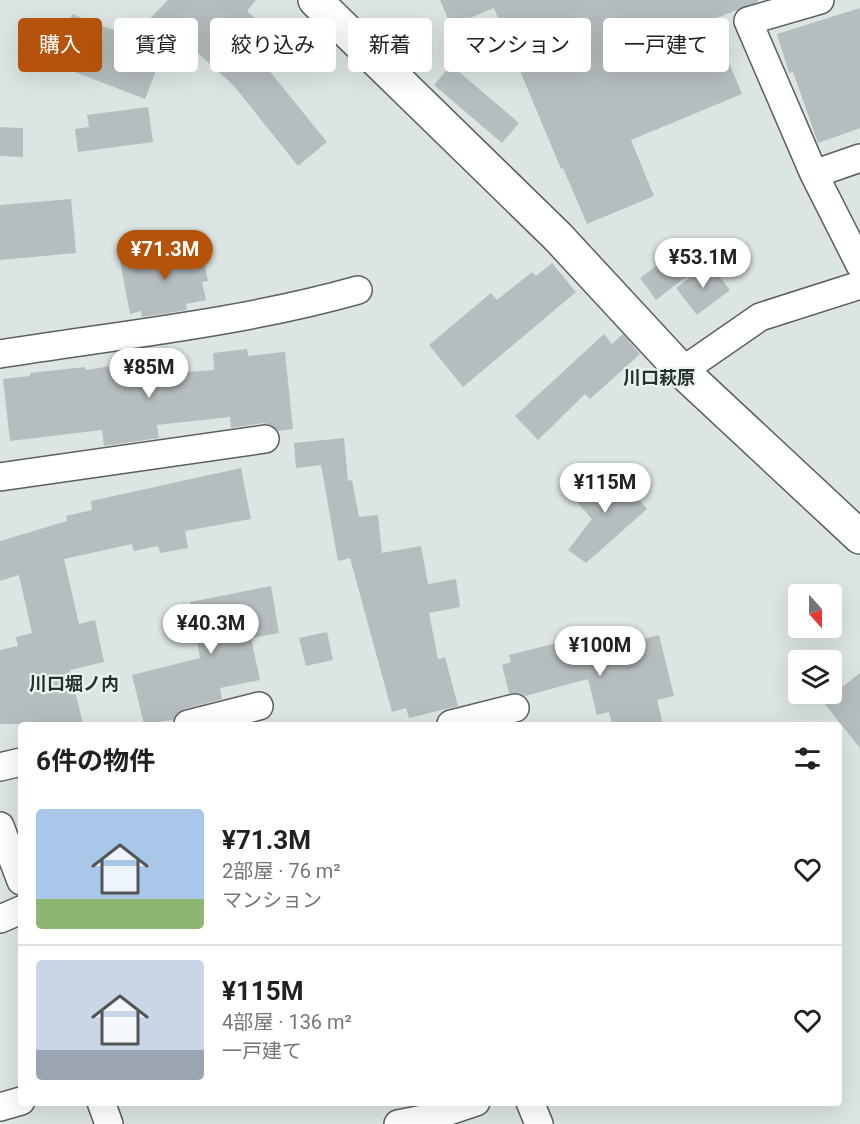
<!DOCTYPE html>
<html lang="ja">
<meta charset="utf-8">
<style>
:root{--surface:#fff;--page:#f2f2f2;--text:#202124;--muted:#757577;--line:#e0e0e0;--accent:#b45309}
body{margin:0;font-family:Roboto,"Noto Sans JP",sans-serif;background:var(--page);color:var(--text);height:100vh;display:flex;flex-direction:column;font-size:22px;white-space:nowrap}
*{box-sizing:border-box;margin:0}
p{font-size:20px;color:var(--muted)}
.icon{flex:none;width:33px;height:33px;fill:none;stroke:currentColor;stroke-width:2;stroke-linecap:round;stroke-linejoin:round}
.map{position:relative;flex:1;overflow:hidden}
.drawer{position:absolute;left:18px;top:722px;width:824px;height:384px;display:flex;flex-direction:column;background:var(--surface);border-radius:6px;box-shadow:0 6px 24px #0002}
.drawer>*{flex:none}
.banner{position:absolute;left:18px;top:18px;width:825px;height:54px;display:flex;gap:12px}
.needle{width:39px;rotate:159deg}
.controls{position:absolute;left:788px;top:584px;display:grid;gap:12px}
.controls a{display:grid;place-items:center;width:54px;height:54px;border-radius:6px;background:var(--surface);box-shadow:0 6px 24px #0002;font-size:30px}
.price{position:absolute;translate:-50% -51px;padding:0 14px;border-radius:21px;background:#fff;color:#222;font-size:20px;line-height:39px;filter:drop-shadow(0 2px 3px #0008)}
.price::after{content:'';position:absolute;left:50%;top:36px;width:18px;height:14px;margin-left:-9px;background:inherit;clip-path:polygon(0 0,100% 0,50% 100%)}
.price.active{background:var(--accent);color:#fff}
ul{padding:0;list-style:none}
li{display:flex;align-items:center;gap:18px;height:150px;padding:0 18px}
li+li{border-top:2px solid var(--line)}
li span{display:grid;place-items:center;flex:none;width:168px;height:120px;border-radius:6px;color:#555}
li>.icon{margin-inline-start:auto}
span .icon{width:72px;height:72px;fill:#fffc;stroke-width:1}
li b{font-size:26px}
h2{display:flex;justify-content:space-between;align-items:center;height:72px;padding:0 18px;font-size:26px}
.pill{padding:0 21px;border-radius:6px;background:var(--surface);box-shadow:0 6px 24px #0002;font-size:21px;line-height:54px}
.pill.active{background:var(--accent);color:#fff}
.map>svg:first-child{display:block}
.building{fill:#b6bdbe}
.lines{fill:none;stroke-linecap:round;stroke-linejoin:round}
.street-casing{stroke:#5a6060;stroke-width:30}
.secondary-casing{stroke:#5a6060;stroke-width:36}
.street{stroke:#fff;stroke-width:27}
.secondary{stroke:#fff;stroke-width:33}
.labels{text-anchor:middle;stroke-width:4.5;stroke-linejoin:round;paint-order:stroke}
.neighbourhood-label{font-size:18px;font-weight:bold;fill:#292f2f;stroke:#e9f1f1}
</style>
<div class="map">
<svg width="860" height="1124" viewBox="0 0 860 1124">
<rect width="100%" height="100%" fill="#dce4e4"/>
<path class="building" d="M168 0H256L247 11 282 43 263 63 327 142 298 166 234 86 172 29 145 99 67 69 63 37 72 14 132 37Z
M440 0H758V2L711 20 742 94 631 140 654 196 587 224 563 168 561 169 494 8 451 26Z
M860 8V128L818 143 793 72 789 73 777 34Z
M451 65 519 123 502 143 434 85Z
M148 107 153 142 78 152 75 129 89 127 87 115Z
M0 127 23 128V157L0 156Z
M71 199 76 253 0 260V205Z
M201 245 208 281 202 282 206 300 186 304 187 310 142 317 141 311 130 314 120 261Z
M675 252 691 273 656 300 640 278Z
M552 263 576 292 463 387 429 345 491 293 497 300 532 272 536 276Z
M709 263 730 290 697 315 676 288Z
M604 334 612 344 623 334 640 354 590 399 585 394 538 440 515 416Z
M247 349 248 356 285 352 293 429 278 431 271 425 263 423 231 428 230 417 157 425 159 438 104 446 102 430 10 441 3 379 30 376V373L85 367 86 370 135 362 137 376 214 370 213 353Z
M344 438 348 481 352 480 359 517 378 515 382 553 421 546 428 584 456 579 460 607 429 613 438 659 445 657 458 706 409 718 406 708 392 712 350 558 338 561 321 465 296 468 294 443Z
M609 467 647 509 586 563 568 550 592 519 574 499Z
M241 468 251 519 185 531 188 548 160 553 158 546 134 551 132 544 64 559 79 624 95 620 104 662 70 670 83 724H0V650L18 646 16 637 32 633 19 575 0 581V541L67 521 66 516 92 510 91 501Z
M271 586 279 633 251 638 260 680 220 688 222 699 184 709 173 720 144 724 132 675 200 658 190 602Z
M327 632 333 660 306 666 299 638Z
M659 635 674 696 657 700 663 724H612L609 712 597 715 588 679 525 696 519 693H509L502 665 511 662 509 655 565 641 569 657Z
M860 673V748L823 702Z"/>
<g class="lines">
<defs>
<path id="street" d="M820 0 748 21 814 174 860 265
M814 174 860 158
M0 354C120 335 241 323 358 290
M682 371 760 317 860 285
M0 477 265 439
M188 724 259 706
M451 724 515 708
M0 767 21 762
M0 826 21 881
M0 919 21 910
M101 1102 109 1124
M530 1102 539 1124
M0 1107 21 1101
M398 1124 428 1118 476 1102"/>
<path id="secondary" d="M315 0 558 237 682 371 860 537"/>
</defs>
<use href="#street" class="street-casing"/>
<use href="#secondary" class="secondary-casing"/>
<use href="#street" class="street"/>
<use href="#secondary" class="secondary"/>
</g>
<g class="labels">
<g class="neighbourhood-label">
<text x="659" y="384">川口萩原</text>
<text x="74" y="690">川口堀ノ内</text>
</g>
</g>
</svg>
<div class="controls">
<a><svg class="needle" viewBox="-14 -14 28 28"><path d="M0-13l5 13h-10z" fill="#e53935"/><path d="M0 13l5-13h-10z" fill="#757577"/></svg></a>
<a><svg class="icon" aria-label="layers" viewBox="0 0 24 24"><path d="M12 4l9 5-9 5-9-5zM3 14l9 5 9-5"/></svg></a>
</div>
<b class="price active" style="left:165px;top:281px">¥71.3M</b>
<b class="price" style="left:703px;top:289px">¥53.1M</b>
<b class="price" style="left:149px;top:399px">¥85M</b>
<b class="price" style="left:605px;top:514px">¥115M</b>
<b class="price" style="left:211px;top:655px">¥40.3M</b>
<b class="price" style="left:600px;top:677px">¥100M</b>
<div class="banner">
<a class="pill active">購入</a>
<a class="pill">賃貸</a>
<a class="pill">絞り込み</a>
<a class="pill">新着</a>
<a class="pill">マンション</a>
<a class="pill">一戸建て</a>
</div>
<section class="drawer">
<h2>6件の物件<svg class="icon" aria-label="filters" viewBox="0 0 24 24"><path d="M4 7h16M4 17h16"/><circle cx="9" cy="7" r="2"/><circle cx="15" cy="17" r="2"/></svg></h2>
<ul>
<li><span style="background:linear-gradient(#a9c7e8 75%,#8fb573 0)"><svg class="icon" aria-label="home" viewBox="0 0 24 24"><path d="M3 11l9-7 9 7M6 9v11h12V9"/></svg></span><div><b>¥71.3M</b><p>2部屋 · 76 m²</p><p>マンション</p></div><svg class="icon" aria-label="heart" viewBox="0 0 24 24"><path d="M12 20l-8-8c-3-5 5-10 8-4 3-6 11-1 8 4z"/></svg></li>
<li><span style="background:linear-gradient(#c9d6e8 75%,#9aa5b1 0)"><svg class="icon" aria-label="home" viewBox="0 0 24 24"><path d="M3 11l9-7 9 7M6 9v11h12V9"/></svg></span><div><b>¥115M</b><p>4部屋 · 136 m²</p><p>一戸建て</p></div><svg class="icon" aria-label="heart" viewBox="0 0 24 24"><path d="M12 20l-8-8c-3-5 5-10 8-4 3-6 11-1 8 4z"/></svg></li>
</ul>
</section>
</div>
